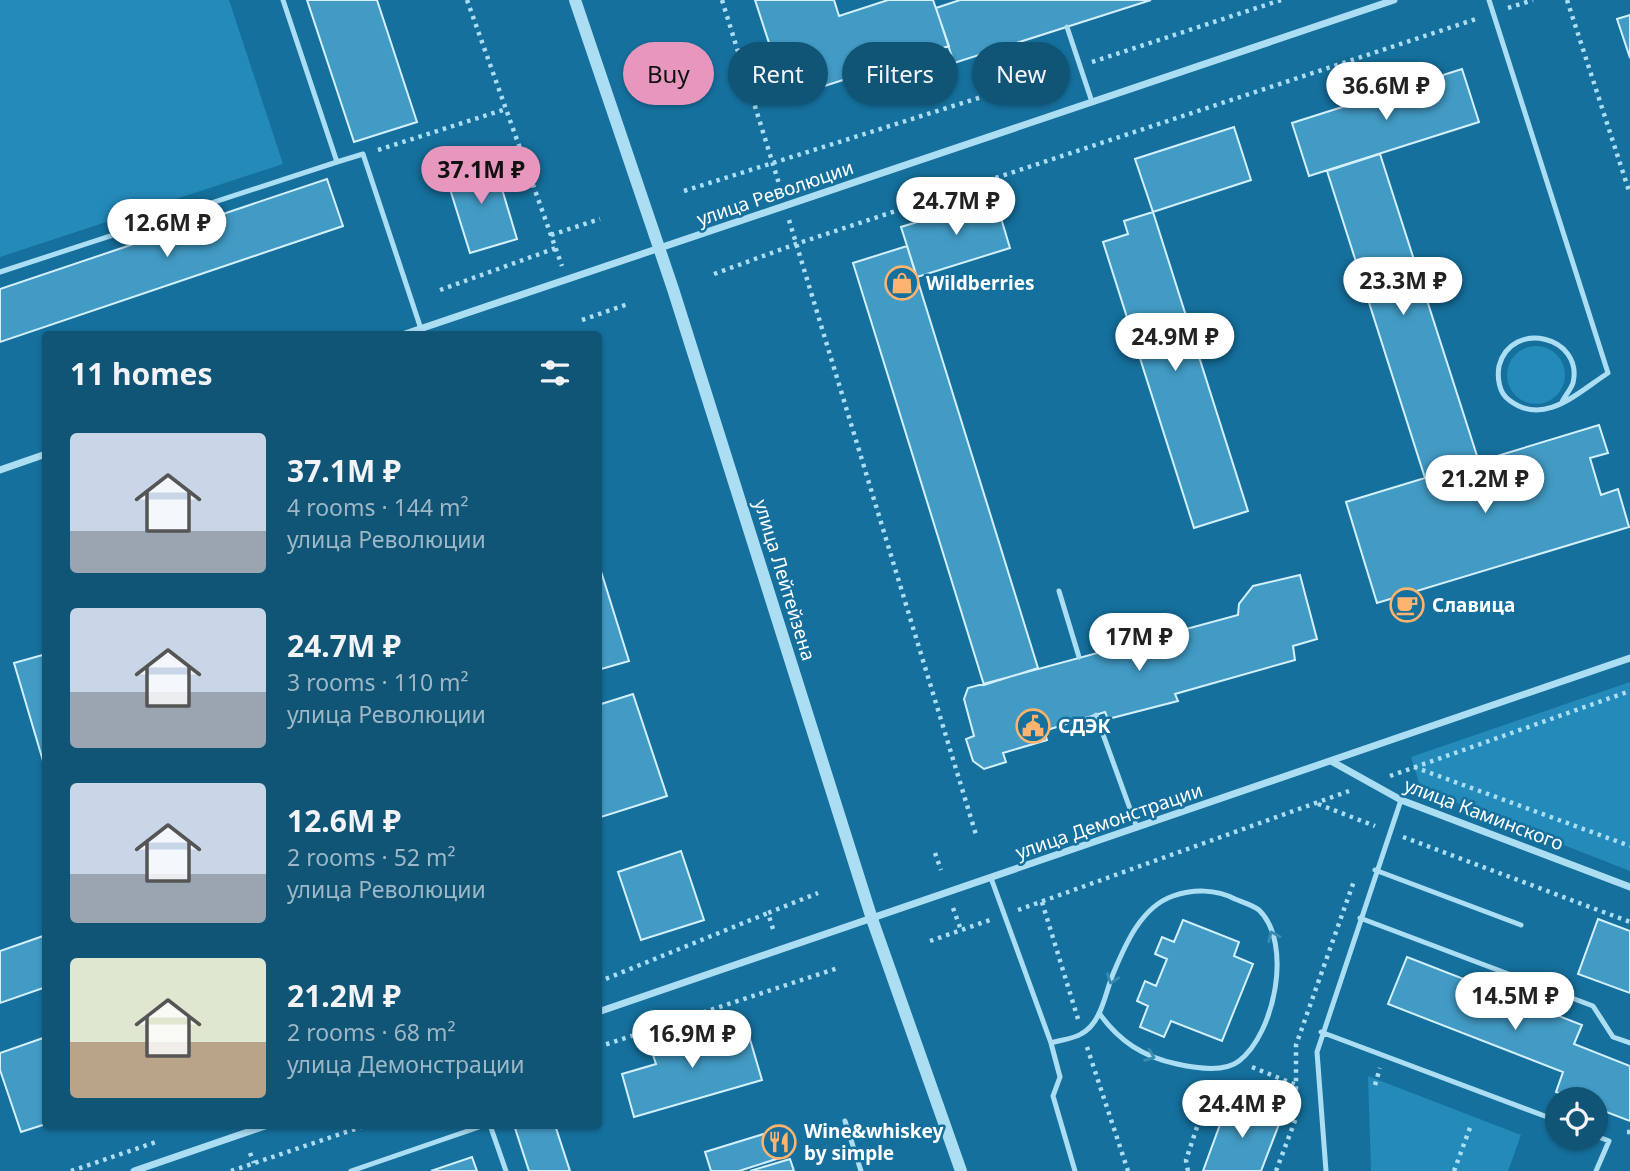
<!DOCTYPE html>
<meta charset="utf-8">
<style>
:root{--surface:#105476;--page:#1e5e7e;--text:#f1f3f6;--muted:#9cb7c5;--accent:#e797bd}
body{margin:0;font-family:"Noto Sans",sans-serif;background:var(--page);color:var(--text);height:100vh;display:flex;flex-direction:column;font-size:26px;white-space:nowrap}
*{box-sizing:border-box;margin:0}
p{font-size:23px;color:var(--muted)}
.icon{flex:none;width:38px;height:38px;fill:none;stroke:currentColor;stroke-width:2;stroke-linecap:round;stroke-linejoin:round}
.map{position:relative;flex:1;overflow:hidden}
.side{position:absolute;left:42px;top:331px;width:560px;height:798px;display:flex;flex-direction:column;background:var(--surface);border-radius:7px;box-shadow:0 2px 5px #0004}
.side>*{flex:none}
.banner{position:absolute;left:623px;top:42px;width:665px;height:63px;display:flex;gap:14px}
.buttons{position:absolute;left:1545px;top:1087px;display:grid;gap:14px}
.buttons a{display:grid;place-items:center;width:63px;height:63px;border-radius:50%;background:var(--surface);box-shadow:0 2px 5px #0004;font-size:35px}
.price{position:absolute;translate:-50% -60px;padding:0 16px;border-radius:24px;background:#fff;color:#222;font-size:23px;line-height:46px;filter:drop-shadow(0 2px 4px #0008)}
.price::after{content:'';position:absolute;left:50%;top:42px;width:21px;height:16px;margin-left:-10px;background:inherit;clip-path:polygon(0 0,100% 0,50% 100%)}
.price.active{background:var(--accent);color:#111}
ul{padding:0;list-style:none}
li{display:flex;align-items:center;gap:21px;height:175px;padding:0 28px}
li span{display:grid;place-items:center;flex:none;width:196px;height:140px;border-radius:7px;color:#555}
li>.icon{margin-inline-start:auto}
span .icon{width:84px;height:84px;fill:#fffc;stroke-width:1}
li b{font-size:30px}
h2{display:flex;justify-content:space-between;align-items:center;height:84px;padding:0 28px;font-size:30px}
.tag{padding:0 24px;border-radius:32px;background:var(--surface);box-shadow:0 2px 5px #0004;font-size:24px;line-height:63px}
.tag.active{background:var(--accent);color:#111}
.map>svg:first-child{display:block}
.green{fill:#248aba}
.building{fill:#429bc5;stroke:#d4f0fd;stroke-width:2}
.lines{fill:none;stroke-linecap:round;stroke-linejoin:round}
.path{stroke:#abddf3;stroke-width:4.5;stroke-dasharray:3.5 5;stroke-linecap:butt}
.service{stroke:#abddf3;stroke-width:5}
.minor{stroke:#abddf3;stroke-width:7}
.tertiary{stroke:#abddf3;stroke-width:12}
.oneway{stroke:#3a8bb2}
.labels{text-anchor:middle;stroke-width:5;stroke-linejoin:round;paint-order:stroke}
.street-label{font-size:19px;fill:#fff;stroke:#15709d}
.poi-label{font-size:19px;font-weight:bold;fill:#fff;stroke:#15709d;text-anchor:start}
</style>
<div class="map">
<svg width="1630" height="1171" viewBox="0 0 1630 1171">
<rect width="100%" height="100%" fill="#15709d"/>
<path class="green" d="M0 0H229L283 164 0 257Z
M1507 375a29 29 0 1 1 58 0a29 29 0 1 1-58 0Z
M1630 682V871L1421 789 1411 757Z
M1368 1076 1521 1135 1508 1171H1371Z"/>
<path class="building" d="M307 0H377L417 122 354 142Z
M755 0H834L839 16 888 0H933L949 46 787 98Z
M960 0H1151L954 63 936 8Z
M1630 15V58L1617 19Z
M1462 69 1479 122 1309 176 1292 123Z
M1234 127 1251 180 1153 212 1135 159Z
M1380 154 1479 462 1425 478 1327 171Z
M493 159 517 239 470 253 445 173Z
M327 179 343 226 0 342V289Z
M995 198 1010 248 917 277 901 227Z
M1153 212 1248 511 1194 528 1103 242 1128 234 1124 221Z
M907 246 1038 668 984 685 853 263Z
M1599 425 1608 453 1590 458 1601 495 1618 489 1629 527 1377 603 1346 502Z
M600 568 629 661 598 670V569Z
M1300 575 1317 639 1293 646 1295 660 1175 694 1178 701 1108 719 1105 712 1044 731 1047 740 1003 753 1006 762 984 769 973 761 966 739 974 736 964 699 968 688 1238 615 1239 604 1253 586Z
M46 654V771L14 663Z
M633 694 667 796 598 818V705Z
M681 851 704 920 641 940 618 872Z
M1598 919 1630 931V993L1578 974Z
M1183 920 1239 942 1234 956 1253 964 1222 1041 1171 1021 1164 1037 1140 1027 1148 1006 1137 1001 1145 981 1156 986 1167 959 1155 954 1162 937 1174 942Z
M46 935V987L0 1003V951Z
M1407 957 1582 1025 1574 1044 1630 1066V1121L1596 1108V1099H1574L1556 1092 1563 1072 1388 1004Z
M727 1024 732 1041 749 1036 762 1080 634 1117 622 1074 656 1064 650 1046Z
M46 1037V1124L21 1132 0 1070V1053Z
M1229 1100 1281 1119 1261 1171H1203Z
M514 1125H555L570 1171H529Z
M780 1129 789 1155 739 1171H711L705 1152Z
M472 1157 477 1171H431Z
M790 1159 794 1171H750Z"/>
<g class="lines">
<path class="path" d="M467 0 562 266
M722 0 781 190
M1567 0 1630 194
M1508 8 1533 0
M1092 62 1281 0
M378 150 506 109
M684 191 1067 70
M789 220 977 838
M551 235 600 219
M714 274 796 244 1479 18
M440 290 556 248
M582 320 628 304
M1414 767 1630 846
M1390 776 1630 691
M1318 804 1375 826
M1403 837 1630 922
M935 853 941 870
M1042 902 1078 1019
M953 908 961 930
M1018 910 1349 791
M773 929 768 913 818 893
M930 941 990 920
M598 982 768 913
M598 1047 838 968
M1087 1047 1128 1171
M1252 1067 1296 1085
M1375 1085 1380 1068
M1627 1132H1630
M1562 1138 1583 1146
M250 1153 254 1163
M71 1171 156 1142
M231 1171 367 1125
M1188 1171 1186 1160 1211 1085
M1276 1171 1296 1118V1045L1354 881
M1454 1171 1471 1125"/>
<path class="service" d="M283 0 337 162 363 154 421 329
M1489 0 1608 373C1577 393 1544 427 1509 400 1499 393 1497 378 1499 366 1511 319 1584 336 1573 383 1571 389 1565 396 1562 402
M1067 27 1092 102
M0 272 337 162
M1059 591 1079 657
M1096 715 1137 828
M1375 870 1521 925
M991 878 1051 1043 1060 1077 1053 1096 1075 1171
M1360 918 1593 1006 1613 1037 1630 1043
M1321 1032 1558 1121
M1051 1043C1060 1040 1073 1039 1081 1034 1102 1023 1105 993 1113 974 1125 945 1141 907 1173 896 1193 889 1216 889 1235 899 1242 902 1253 905 1259 910 1293 943 1275 1033 1239 1061 1224 1073 1195 1068 1177 1064 1143 1057 1119 1041 1099 1013
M845 1121 861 1171
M490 1125 506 1171
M1596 1136 1609 1141 1596 1171
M351 1171 485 1125
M1326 1171 1317 1052 1401 800"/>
<path class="minor" d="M405 334 1394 0
M0 470 46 454
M1331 761 1401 800 1630 887
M598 1012 1630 658
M134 1171 268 1125"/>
<path class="tertiary" d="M575 0 673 289 872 919 961 1171"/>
</g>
<defs><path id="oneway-chevron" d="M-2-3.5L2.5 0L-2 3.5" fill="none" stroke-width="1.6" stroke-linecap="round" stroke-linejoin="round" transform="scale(1.75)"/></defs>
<g class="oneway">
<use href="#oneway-chevron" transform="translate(1273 936) rotate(-113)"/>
<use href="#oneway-chevron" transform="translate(1112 979) rotate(110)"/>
<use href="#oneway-chevron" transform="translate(1150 1056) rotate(21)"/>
</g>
<defs>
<symbol id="shop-ring" viewBox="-11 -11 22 22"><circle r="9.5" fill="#15709d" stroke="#ffb36d" stroke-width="1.5"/><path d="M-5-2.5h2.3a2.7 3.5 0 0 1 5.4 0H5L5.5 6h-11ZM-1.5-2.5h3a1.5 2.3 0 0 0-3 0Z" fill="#ffb36d"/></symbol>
<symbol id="cafe-ring" viewBox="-11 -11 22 22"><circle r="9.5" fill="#15709d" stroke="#ffb36d" stroke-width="1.5"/><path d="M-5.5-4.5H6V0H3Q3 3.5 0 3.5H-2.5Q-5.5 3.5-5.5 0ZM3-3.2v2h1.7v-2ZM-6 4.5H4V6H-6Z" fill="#ffb36d"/></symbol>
<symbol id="civic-ring" viewBox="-11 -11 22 22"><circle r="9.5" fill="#15709d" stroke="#ffb36d" stroke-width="1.5"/><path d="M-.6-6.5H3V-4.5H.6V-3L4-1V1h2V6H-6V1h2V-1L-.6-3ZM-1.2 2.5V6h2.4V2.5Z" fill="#ffb36d"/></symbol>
<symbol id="restaurant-ring" viewBox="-11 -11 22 22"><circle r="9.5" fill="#15709d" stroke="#ffb36d" stroke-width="1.5"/><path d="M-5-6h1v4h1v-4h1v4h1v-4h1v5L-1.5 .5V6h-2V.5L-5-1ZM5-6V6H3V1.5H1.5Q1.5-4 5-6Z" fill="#ffb36d"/></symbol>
</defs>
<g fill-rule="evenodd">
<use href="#shop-ring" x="883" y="264" width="38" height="38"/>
<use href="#cafe-ring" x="1388" y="586" width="38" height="38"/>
<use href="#civic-ring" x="1014" y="707" width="38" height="38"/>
<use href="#restaurant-ring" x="760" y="1123" width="38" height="38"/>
</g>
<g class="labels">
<g class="street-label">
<text transform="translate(775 193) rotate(-19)" y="7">улица Революции</text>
<text transform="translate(785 580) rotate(73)" y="7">улица Лейтейзена</text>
<text transform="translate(1484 814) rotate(21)" y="7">улица Каминского</text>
<text transform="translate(1109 821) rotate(-19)" y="7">улица Демонстрации</text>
</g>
<g class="poi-label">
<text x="926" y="290">Wildberries</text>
<text x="1432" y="612">Славица</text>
<text x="1058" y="733">СДЭК</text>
<text x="804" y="1138">Wine&amp;whiskey<tspan x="804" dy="22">by simple</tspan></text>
</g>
</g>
</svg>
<div class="buttons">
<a><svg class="icon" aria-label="locate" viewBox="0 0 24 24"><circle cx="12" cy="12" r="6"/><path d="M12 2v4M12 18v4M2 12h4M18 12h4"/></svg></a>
</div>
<b class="price" style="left:1386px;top:122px">36.6M ₽</b>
<b class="price active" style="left:481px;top:206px">37.1M ₽</b>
<b class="price" style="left:956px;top:237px">24.7M ₽</b>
<b class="price" style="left:167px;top:259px">12.6M ₽</b>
<b class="price" style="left:1403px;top:317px">23.3M ₽</b>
<b class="price" style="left:1175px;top:373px">24.9M ₽</b>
<b class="price" style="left:1485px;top:515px">21.2M ₽</b>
<b class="price" style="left:1139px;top:673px">17M ₽</b>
<b class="price" style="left:1515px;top:1032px">14.5M ₽</b>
<b class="price" style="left:692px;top:1070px">16.9M ₽</b>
<b class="price" style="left:1242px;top:1140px">24.4M ₽</b>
<div class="banner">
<a class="tag active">Buy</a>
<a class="tag">Rent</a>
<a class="tag">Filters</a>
<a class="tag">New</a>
</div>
<section class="side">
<h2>11 homes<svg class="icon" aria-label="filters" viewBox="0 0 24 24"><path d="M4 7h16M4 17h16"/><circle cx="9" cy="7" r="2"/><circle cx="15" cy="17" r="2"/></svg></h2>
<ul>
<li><span style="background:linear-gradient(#c9d6e8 70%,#9aa5b1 0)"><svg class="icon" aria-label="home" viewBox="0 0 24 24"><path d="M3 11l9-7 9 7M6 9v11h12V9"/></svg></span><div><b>37.1M ₽</b><p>4 rooms · 144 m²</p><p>улица Революции</p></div></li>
<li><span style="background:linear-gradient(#c9d6e8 60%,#9aa5b1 0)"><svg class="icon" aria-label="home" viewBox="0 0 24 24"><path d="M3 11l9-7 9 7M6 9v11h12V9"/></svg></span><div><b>24.7M ₽</b><p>3 rooms · 110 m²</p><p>улица Революции</p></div></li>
<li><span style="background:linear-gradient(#c9d6e8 65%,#9aa5b1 0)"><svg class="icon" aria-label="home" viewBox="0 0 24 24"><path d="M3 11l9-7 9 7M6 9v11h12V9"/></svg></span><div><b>12.6M ₽</b><p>2 rooms · 52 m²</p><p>улица Революции</p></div></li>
<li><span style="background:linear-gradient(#dfe7d0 60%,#b9a48a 0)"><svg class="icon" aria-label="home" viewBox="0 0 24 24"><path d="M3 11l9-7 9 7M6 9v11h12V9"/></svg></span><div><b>21.2M ₽</b><p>2 rooms · 68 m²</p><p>улица Демонстрации</p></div></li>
</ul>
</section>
</div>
